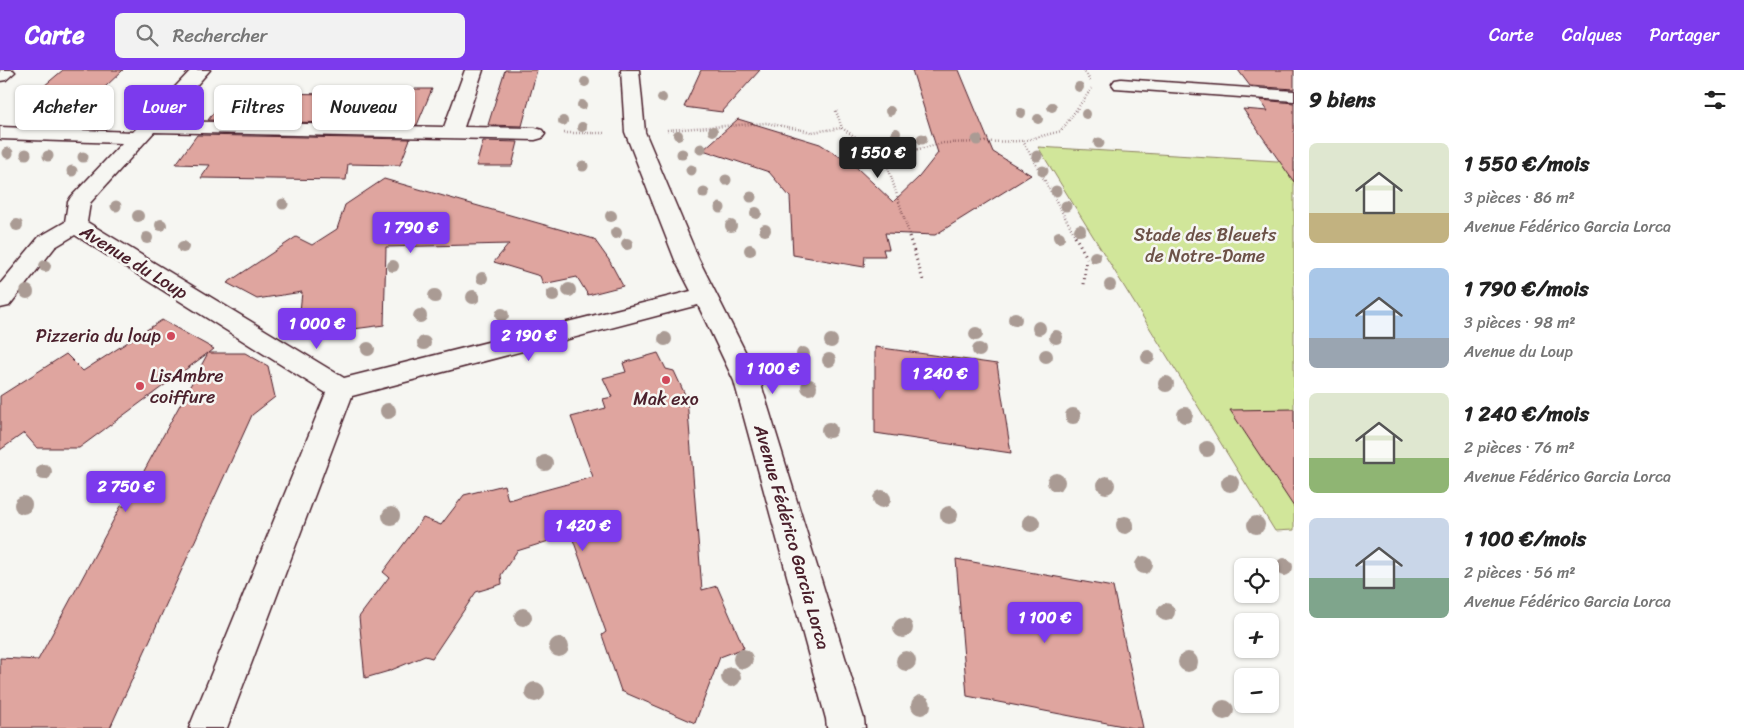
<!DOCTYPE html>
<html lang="fr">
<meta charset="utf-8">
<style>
:root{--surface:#fff;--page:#f2f2f2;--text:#222;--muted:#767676;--accent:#7c3aed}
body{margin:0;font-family:Sriracha,sans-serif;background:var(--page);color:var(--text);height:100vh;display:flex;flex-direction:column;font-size:19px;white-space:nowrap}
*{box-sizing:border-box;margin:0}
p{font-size:16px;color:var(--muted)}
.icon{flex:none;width:28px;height:28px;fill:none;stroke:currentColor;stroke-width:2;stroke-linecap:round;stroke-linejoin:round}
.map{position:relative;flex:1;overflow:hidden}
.sheet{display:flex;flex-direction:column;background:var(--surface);width:450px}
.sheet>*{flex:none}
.guide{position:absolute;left:15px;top:15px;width:475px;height:45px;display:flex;gap:10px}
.controls{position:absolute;left:1234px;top:488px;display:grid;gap:10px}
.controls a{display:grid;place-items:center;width:45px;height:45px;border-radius:8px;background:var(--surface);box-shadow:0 1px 4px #0004;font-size:25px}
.price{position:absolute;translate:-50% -42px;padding:0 11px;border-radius:5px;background:var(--accent);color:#fff;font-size:16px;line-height:32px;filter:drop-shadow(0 1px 2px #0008)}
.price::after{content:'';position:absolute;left:50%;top:30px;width:15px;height:11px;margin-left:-8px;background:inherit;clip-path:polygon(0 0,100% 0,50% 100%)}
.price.selected{background:#222;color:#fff}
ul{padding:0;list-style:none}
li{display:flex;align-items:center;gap:15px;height:125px;padding:0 15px}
li span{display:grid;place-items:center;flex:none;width:140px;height:100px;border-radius:8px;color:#555}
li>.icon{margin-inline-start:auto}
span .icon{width:60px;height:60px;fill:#fffc;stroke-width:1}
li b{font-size:21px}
h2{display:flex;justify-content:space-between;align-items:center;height:60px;padding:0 15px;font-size:21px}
.pill{padding:0 18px;border-radius:8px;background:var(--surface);box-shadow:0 1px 4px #0004;font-size:18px;line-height:45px}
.pill.selected{background:var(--accent);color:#fff}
header{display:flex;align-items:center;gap:30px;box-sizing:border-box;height:70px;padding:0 25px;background:var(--accent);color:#fff}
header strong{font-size:24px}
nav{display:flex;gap:28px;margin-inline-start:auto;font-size:18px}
.search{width:350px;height:45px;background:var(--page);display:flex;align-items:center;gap:12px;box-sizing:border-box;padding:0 18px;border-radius:8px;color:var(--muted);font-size:19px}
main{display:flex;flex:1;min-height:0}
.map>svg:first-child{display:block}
.green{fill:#d1e69a;stroke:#8e8262}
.building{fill:#dfa59f;stroke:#4a1f2b}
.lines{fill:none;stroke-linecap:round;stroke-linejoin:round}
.minor-casing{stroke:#4a1f2b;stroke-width:3}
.path-far1{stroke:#4a1f2b;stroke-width:2.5;stroke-dasharray:0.5 2.5;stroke-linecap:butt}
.path{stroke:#4a1f2b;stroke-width:3;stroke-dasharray:1 4;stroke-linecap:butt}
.minor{fill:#f6f6f2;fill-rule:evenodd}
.tree{fill:#aa9b94}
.poi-dot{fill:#d1495b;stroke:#f6f6f2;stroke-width:2}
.labels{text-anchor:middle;stroke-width:5;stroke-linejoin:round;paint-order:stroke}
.park-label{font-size:18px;fill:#6c5147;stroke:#f6f6f2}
.street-label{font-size:18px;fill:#4a1f2b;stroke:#f6f6f2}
.poi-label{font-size:18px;fill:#4a1f2b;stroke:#f6f6f2;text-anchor:end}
</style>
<header>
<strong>Carte</strong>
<div class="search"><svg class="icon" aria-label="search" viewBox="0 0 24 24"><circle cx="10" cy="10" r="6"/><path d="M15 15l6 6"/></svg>Rechercher</div>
<nav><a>Carte</a><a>Calques</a><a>Partager</a></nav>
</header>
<main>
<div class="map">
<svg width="1294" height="658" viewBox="0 0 1294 658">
<rect width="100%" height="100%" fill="#f6f6f2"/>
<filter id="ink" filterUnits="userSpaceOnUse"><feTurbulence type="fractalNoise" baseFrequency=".02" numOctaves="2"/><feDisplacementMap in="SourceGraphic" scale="10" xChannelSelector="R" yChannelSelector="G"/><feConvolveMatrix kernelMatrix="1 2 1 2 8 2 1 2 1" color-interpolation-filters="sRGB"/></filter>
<g filter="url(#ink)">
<path class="green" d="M1038 77 1294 92V460L1275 461Z"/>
<path class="building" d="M63 0H123L86 35 77 34 64 46 20 44 33 32H25Z
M505 0H537L522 56 488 55Z
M701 0H760L722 42 684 37Z
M912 0H959L993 82 1031 105 935 165 885 163 889 179H883L885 186H865L864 197 793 185 790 127 769 102 703 80 738 49 820 74 856 97 893 132 919 107 938 83Z
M1238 0H1294V19L1250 16Z
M231 19 274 20 272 23 389 25 392 19H432L417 55 208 50Z
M1260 30 1294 33V112L1243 39 1268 41Z
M197 65 410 69 400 95 348 94 346 110 201 108 210 95 176 94Z
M483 71 518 72 512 96H476Z
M384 109 594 169 609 190 623 216 588 225 577 207 543 214 540 206 494 192 509 174 386 177 384 255 323 263 299 251 302 222 257 229 227 213 296 167 312 175 337 159 345 135Z
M162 250 214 279 209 283H245L268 296 275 327 252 345 110 658H0V588L38 590 121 436H125L208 283 79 378H37L24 363 0 380V326L66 284 83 301Z
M875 277 997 294 1011 383 875 363Z
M658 283 666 299 674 301 687 329 702 520 717 516 744 578 720 587 695 653 621 621 602 565 606 562 571 464 517 481 501 505 502 514 476 522 432 588 425 586 389 601 365 608 359 547 389 507 383 502 423 448 441 455 464 425 504 415 508 430 593 407 571 347 606 338 603 329 612 327 603 308 626 302 623 293Z
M1294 339V437L1230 340Z
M956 489 1113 517 1143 658H1133L967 626Z"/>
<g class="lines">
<defs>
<path id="minor" d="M0 0H13L15 2 6 10 0 11Z
M191 0H210L165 51 444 57 465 0H483L464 57 535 58 542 60 545 64 542 68 535 70 154 62 90 133 87 152 344 308 691 221 675 190 625 62 621 0H639L645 62 699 190 760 311 864 649 865 658H827L826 649 734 311 698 235 352 326 227 658H189L326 323 75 165 55 177 9 236 0 238V214L39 167 65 152 68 132 71 127 122 73 0 69V57L133 62Z
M1121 9 1294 21V31L1115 18 1112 14 1115 10Z"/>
</defs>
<use href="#minor" class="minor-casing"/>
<path class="path-far1" d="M1084 0 1091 13
M836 41 842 58 885 87 910 167
M667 60 767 53 812 62 842 58
M564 63H605
M1023 71 1076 167
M885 87 944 73 1023 71 1061 61 1092 18"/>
<path class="path" d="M909 166 923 210
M1075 166 1086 186 1084 215"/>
<use href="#minor" class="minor"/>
</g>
<g class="tree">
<circle cx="585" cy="12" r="5"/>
<circle cx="1079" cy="17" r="5"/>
<circle cx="662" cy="28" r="5"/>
<circle cx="582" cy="35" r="5"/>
<circle cx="1052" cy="37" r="5"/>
<circle cx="890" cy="41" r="5"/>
<circle cx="1021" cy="43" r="5"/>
<circle cx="1086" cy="44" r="5"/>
<circle cx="1038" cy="49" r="5"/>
<circle cx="563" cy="51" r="5"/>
<circle cx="582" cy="57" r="5"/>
<circle cx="713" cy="61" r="5"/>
<circle cx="896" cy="63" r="5"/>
<circle cx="678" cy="65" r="5"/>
<circle cx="922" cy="69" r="5.5"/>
<circle cx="977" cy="70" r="5.5"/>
<circle cx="1099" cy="73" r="5.5"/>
<circle cx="701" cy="79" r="5.5"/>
<circle cx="8" cy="83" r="5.5"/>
<circle cx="26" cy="84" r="5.5"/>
<circle cx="682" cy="84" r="5.5"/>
<circle cx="48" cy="86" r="5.5"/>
<circle cx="1037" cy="86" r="5.5"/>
<circle cx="83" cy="87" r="5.5"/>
<circle cx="583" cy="96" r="5.5"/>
<circle cx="691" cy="100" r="5.5"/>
<circle cx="72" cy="101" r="5.5"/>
<circle cx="1043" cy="101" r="5.5"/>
<circle cx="726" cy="110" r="5.5"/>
<circle cx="1056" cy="121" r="5.5"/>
<circle cx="704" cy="123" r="5.5"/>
<circle cx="751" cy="127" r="5.5"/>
<circle cx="283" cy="134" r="5.5"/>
<circle cx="116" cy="136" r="5.5"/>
<circle cx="1066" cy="136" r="5.5"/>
<circle cx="720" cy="138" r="5.5"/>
<circle cx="756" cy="143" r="6"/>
<circle cx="138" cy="146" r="6"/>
<circle cx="611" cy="146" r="6"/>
<circle cx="17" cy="155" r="6"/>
<circle cx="161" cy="155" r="6"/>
<circle cx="731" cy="156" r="6"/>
<circle cx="765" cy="160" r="6"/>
<circle cx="1080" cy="160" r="6"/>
<circle cx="616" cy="163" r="6"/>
<circle cx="1059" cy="167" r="6"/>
<circle cx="147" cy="168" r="6"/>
<circle cx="627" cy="174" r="6"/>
<circle cx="183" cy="177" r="6"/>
<circle cx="750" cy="180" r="6"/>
<circle cx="1095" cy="187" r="6"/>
<circle cx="45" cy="196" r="6"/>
<circle cx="393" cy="196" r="6"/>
<circle cx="482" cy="208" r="6"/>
<circle cx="1110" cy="215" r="6"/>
<circle cx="569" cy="220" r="7"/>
<circle cx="27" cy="222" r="7"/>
<circle cx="553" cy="225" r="7"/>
<circle cx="435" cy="226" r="7"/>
<circle cx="473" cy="227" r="7"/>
<circle cx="502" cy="245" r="7"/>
<circle cx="420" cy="246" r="7"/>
<circle cx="1015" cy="249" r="7"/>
<circle cx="1039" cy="258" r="7"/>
<circle cx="976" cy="264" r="7"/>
<circle cx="1056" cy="267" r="7"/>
<circle cx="665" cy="269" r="7"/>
<circle cx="831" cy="271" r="7"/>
<circle cx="424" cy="273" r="7"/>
<circle cx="368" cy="279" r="7"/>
<circle cx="979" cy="280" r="7"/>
<circle cx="803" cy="284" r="7"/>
<circle cx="1046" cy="286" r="7"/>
<circle cx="1148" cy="287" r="7"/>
<circle cx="829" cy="290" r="7"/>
<circle cx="1166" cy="314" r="8"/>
<circle cx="809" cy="317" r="8"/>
<circle cx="388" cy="341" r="8"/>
<circle cx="1185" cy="345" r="8"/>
<circle cx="1073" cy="346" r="8"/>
<circle cx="829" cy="360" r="8"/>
<circle cx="1207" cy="379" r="8"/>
<circle cx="545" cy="393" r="8"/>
<circle cx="44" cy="402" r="8"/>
<circle cx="1056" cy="412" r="9"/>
<circle cx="1230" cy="413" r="9"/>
<circle cx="1106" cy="415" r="9"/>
<circle cx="882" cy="429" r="9"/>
<circle cx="23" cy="435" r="9"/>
<circle cx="949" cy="445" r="9"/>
<circle cx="391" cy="446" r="9"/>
<circle cx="1031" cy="453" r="9"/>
<circle cx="1125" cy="455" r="9"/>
<circle cx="1256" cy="455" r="9"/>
<circle cx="1144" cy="495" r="9"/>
<circle cx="1284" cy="497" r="9"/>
<circle cx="1166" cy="542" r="9"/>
<circle cx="523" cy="547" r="9"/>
<circle cx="903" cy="558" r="10"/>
<circle cx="559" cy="577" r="10"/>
<circle cx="743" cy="589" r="10"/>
<circle cx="906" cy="591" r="10"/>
<circle cx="1188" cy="592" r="10"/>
<circle cx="731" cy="607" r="10"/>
<circle cx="535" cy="622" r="10"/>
<circle cx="921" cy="635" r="10"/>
<circle cx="1224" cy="640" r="10"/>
</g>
</g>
<g class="poi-dot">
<circle cx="171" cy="266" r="5"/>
<circle cx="666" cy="310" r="5"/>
<circle cx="140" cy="316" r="5"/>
</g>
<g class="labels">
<g class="park-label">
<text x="1205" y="171">Stade des Bleuets<tspan x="1205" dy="21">de Notre-Dame</tspan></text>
</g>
<g class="street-label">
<text transform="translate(134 192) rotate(32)" y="6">Avenue du Loup</text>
<text transform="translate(792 467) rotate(74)" y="6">Avenue Fédérico Garcia Lorca</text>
</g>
<g class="poi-label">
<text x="161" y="272">Pizzeria du loup</text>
<text x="150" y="312" text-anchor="start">LisAmbre<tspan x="150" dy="21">coiffure</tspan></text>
<text x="666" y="335" text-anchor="middle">Mak exo</text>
</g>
</g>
</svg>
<div class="controls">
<a><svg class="icon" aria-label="locate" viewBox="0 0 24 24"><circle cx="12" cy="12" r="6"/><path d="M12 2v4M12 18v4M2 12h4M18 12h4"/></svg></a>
<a>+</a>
<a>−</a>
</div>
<b class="price selected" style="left:878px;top:109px">1 550 €</b>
<b class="price" style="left:411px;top:184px">1 790 €</b>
<b class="price" style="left:317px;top:280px">1 000 €</b>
<b class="price" style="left:529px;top:292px">2 190 €</b>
<b class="price" style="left:773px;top:325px">1 100 €</b>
<b class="price" style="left:940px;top:330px">1 240 €</b>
<b class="price" style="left:126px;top:443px">2 750 €</b>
<b class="price" style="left:583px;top:482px">1 420 €</b>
<b class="price" style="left:1045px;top:574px">1 100 €</b>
<div class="guide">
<a class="pill">Acheter</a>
<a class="pill selected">Louer</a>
<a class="pill">Filtres</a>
<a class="pill">Nouveau</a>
</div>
</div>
<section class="sheet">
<h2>9 biens<svg class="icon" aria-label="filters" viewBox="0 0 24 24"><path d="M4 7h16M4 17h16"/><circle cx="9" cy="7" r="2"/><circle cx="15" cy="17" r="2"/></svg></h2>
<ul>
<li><span style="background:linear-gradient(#dfe7d0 70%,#c2b280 0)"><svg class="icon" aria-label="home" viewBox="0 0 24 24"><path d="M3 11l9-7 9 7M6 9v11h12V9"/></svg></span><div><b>1 550 €/mois</b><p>3 pièces · 86 m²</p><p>Avenue Fédérico Garcia Lorca</p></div></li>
<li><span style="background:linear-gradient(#a9c7e8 70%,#9aa5b1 0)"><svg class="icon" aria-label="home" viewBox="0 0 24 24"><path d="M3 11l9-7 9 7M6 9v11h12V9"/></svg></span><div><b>1 790 €/mois</b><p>3 pièces · 98 m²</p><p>Avenue du Loup</p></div></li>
<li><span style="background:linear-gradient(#dfe7d0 65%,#8fb573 0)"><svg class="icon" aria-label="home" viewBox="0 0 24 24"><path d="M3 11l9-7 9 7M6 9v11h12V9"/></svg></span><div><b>1 240 €/mois</b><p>2 pièces · 76 m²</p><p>Avenue Fédérico Garcia Lorca</p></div></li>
<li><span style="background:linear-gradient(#c9d6e8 60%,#7fa58c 0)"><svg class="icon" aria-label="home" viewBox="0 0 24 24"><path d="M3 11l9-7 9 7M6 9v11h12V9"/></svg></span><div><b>1 100 €/mois</b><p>2 pièces · 56 m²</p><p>Avenue Fédérico Garcia Lorca</p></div></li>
</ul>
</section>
</main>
